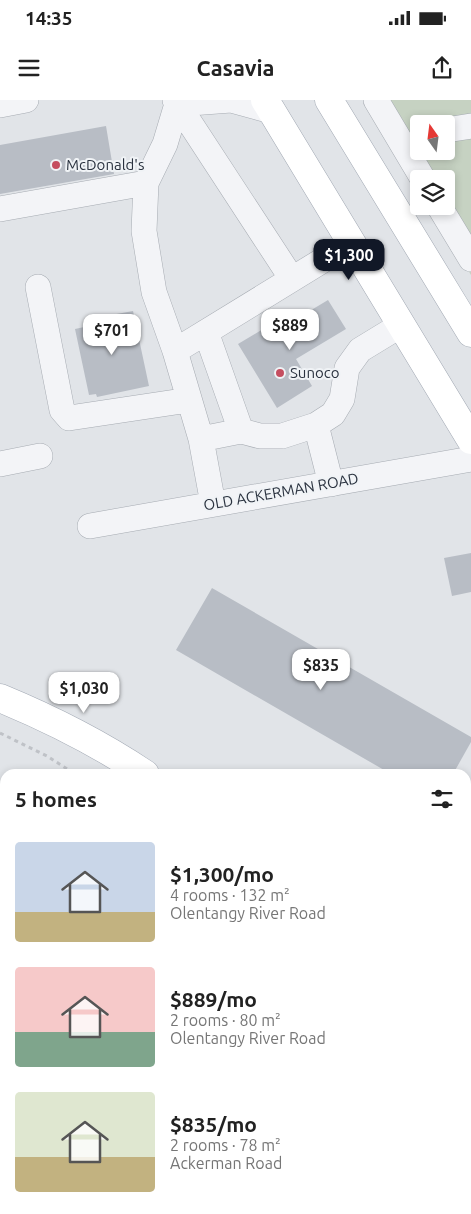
<!DOCTYPE html>
<meta charset="utf-8">
<style>
:root{--surface:#fff;--page:#f2f2f2;--text:#222;--muted:#767676;--accent:#111827}
body{margin:0;font-family:Ubuntu,sans-serif;background:var(--page);color:var(--text);height:100vh;display:flex;flex-direction:column;font-size:19px;white-space:nowrap}
*{box-sizing:border-box;margin:0}
p{font-size:16px;color:var(--muted)}
.icon{flex:none;width:28px;height:28px;fill:none;stroke:currentColor;stroke-width:2;stroke-linecap:round;stroke-linejoin:round}
.map{position:relative;flex:1;overflow:hidden}
.side{position:absolute;left:0px;top:669px;width:471px;height:446px;display:flex;flex-direction:column;background:var(--surface);border-radius:15px 15px 0 0;box-shadow:0 2px 8px #0003}
.side>*{flex:none}
.needle{width:32px;rotate:346deg}
.buttons{position:absolute;left:410px;top:15px;display:grid;gap:10px}
.buttons a{display:grid;place-items:center;width:45px;height:45px;border-radius:5px;background:var(--surface);box-shadow:0 2px 8px #0003;font-size:25px}
.price{position:absolute;translate:-50% -42px;padding:0 11px;border-radius:10px;background:#fff;color:#222;font-size:16px;line-height:32px;filter:drop-shadow(0 1px 2px #0008)}
.price::after{content:'';position:absolute;left:50%;top:30px;width:15px;height:11px;margin-left:-8px;background:inherit;clip-path:polygon(0 0,100% 0,50% 100%)}
.price.active{background:var(--accent);color:#fff}
ul{padding:0;list-style:none}
li{display:flex;align-items:center;gap:15px;height:125px;padding:0 15px}
li span{display:grid;place-items:center;flex:none;width:140px;height:100px;border-radius:5px;color:#555}
li>.icon{margin-inline-start:auto}
span .icon{width:60px;height:60px;fill:#fffc;stroke-width:1}
li b{font-size:21px}
h2{display:flex;justify-content:space-between;align-items:center;height:60px;padding:0 15px;font-size:21px}
.status{display:flex;justify-content:space-between;align-items:center;height:35px;padding:0 25px;background:var(--surface);direction:ltr}
.status svg{height:14px;fill:currentColor}
header{display:flex;justify-content:space-between;align-items:center;height:65px;padding:0 15px;background:var(--surface);font-size:22px;font-weight:600}
.map>svg:first-child{display:block}
.green{fill:#c6d2c2;fill-rule:evenodd}
.lines{fill:none;stroke-linecap:round;stroke-linejoin:round}
.stream{stroke:#9eb1c6;stroke-width:8}
.building{fill:#b8bdc5}
.minor-casing{stroke:#a6abb2;stroke-width:26}
.major-casing{stroke:#a1a8b3;stroke-width:29}
.path{stroke:#bfc2c7;stroke-width:3;stroke-dasharray:4 4;stroke-linecap:butt}
.minor{stroke:#f3f4f7;stroke-width:25}
.major{stroke:#fff;stroke-width:28}
.poi-dot{fill:#c54e60;stroke:#f0f3f6;stroke-width:2}
.labels{text-anchor:middle;stroke-width:4;stroke-linejoin:round;paint-order:stroke}
.poi-label{font-size:15px;fill:#2a323f;stroke:#f0f3f6;text-anchor:start}
.street-label{font-size:15px;fill:#2a323f;stroke:#f0f3f6}
</style>
<div class="status"><b>14:35</b><svg viewBox="0 0 49 12"><path d="M0 12V9h3v3zM5 12V6h3v6zM10 12V3h3v9zM15 12V0h3v12zM26 1h20v11H26zM47 4h2v5h-2z"/></svg></div>
<header><svg class="icon" aria-label="menu" viewBox="0 0 24 24"><path d="M4 6h16M4 12h16M4 18h16"/></svg>Casavia<svg class="icon" aria-label="share" viewBox="0 0 24 24"><path d="M12 15V3M7 8l5-5 5 5M5 13v7h14v-7"/></svg></header>
<div class="map">
<svg width="471" height="1114" viewBox="0 0 471 1114">
<rect width="100%" height="100%" fill="#e1e4e8"/>
<path class="green" d="M365 0H471V175L429 106H446V79H419ZM419 24H446V51H419Z"/>
<g class="lines">
<path class="stream" d="M466 1043 471 1040
M432 1110V1114"/>
</g>
<path class="building" d="M106 26 114 74 0 94V45Z
M328 200 346 229 296 259 312 286 277 308 238 244 273 223 278 230Z
M133 211 149 286 97 297 96 294 89 295 75 229 112 221 111 215Z
M471 453V492L452 496 444 458Z
M212 488 471 637V642L453 674H391L176 550Z"/>
<g class="lines">
<defs>
<path id="minor" d="M175 0 292 179
M181 0 177 4 165 44 146 83 144 131 154 192 175 251 201 339 213 404
M376 0 423 79
M177 4 231 0 271 11
M0 5 26 0
M446 30 471 26
M439 106 471 159
M0 109 146 83
M38 187 62 310 69 318 189 300
M206 232 241 331
M175 251 351 143
M316 325 331 384
M201 339 241 331 260 336H282L316 325 333 314 342 299 347 268 360 250 401 225
M0 364 40 356
M90 426 471 359"/>
<path id="major" d="M265 0 471 340
M329 0 471 233
M0 598C51 619 100 644 145 674
M466 876 471 879"/>
</defs>
<use href="#minor" class="minor-casing"/>
<use href="#major" class="major-casing"/>
<path class="path" d="M0 633 47 656 75 674
M466 919 471 922"/>
<use href="#minor" class="minor"/>
<use href="#major" class="major"/>
</g>
<g class="poi-dot">
<circle cx="56" cy="65" r="5"/>
<circle cx="280" cy="273" r="5"/>
</g>
<g class="labels">
<g class="poi-label">
<text x="66" y="70">McDonald's</text>
<text x="290" y="278">Sunoco</text>
</g>
<g class="street-label">
<text transform="translate(281 392) rotate(-10)" y="5">OLD ACKERMAN ROAD</text>
</g>
</g>
</svg>
<div class="buttons">
<a><svg class="needle" viewBox="-14 -14 28 28"><path d="M0-13l5 13h-10z" fill="#e53935"/><path d="M0 13l5-13h-10z" fill="#767676"/></svg></a>
<a><svg class="icon" aria-label="layers" viewBox="0 0 24 24"><path d="M12 4l9 5-9 5-9-5zM3 14l9 5 9-5"/></svg></a>
</div>
<b class="price active" style="left:349px;top:181px">$1,300</b>
<b class="price" style="left:290px;top:251px">$889</b>
<b class="price" style="left:112px;top:256px">$701</b>
<b class="price" style="left:321px;top:591px">$835</b>
<b class="price" style="left:84px;top:614px">$1,030</b>
<section class="side">
<h2>5 homes<svg class="icon" aria-label="filters" viewBox="0 0 24 24"><path d="M4 7h16M4 17h16"/><circle cx="9" cy="7" r="2"/><circle cx="15" cy="17" r="2"/></svg></h2>
<ul>
<li><span style="background:linear-gradient(#c9d6e8 70%,#c2b280 0)"><svg class="icon" aria-label="home" viewBox="0 0 24 24"><path d="M3 11l9-7 9 7M6 9v11h12V9"/></svg></span><div><b>$1,300/mo</b><p>4 rooms · 132 m²</p><p>Olentangy River Road</p></div></li>
<li><span style="background:linear-gradient(#f6c9c9 65%,#7fa58c 0)"><svg class="icon" aria-label="home" viewBox="0 0 24 24"><path d="M3 11l9-7 9 7M6 9v11h12V9"/></svg></span><div><b>$889/mo</b><p>2 rooms · 80 m²</p><p>Olentangy River Road</p></div></li>
<li><span style="background:linear-gradient(#dfe7d0 65%,#c2b280 0)"><svg class="icon" aria-label="home" viewBox="0 0 24 24"><path d="M3 11l9-7 9 7M6 9v11h12V9"/></svg></span><div><b>$835/mo</b><p>2 rooms · 78 m²</p><p>Ackerman Road</p></div></li>
</ul>
</section>
</div>
